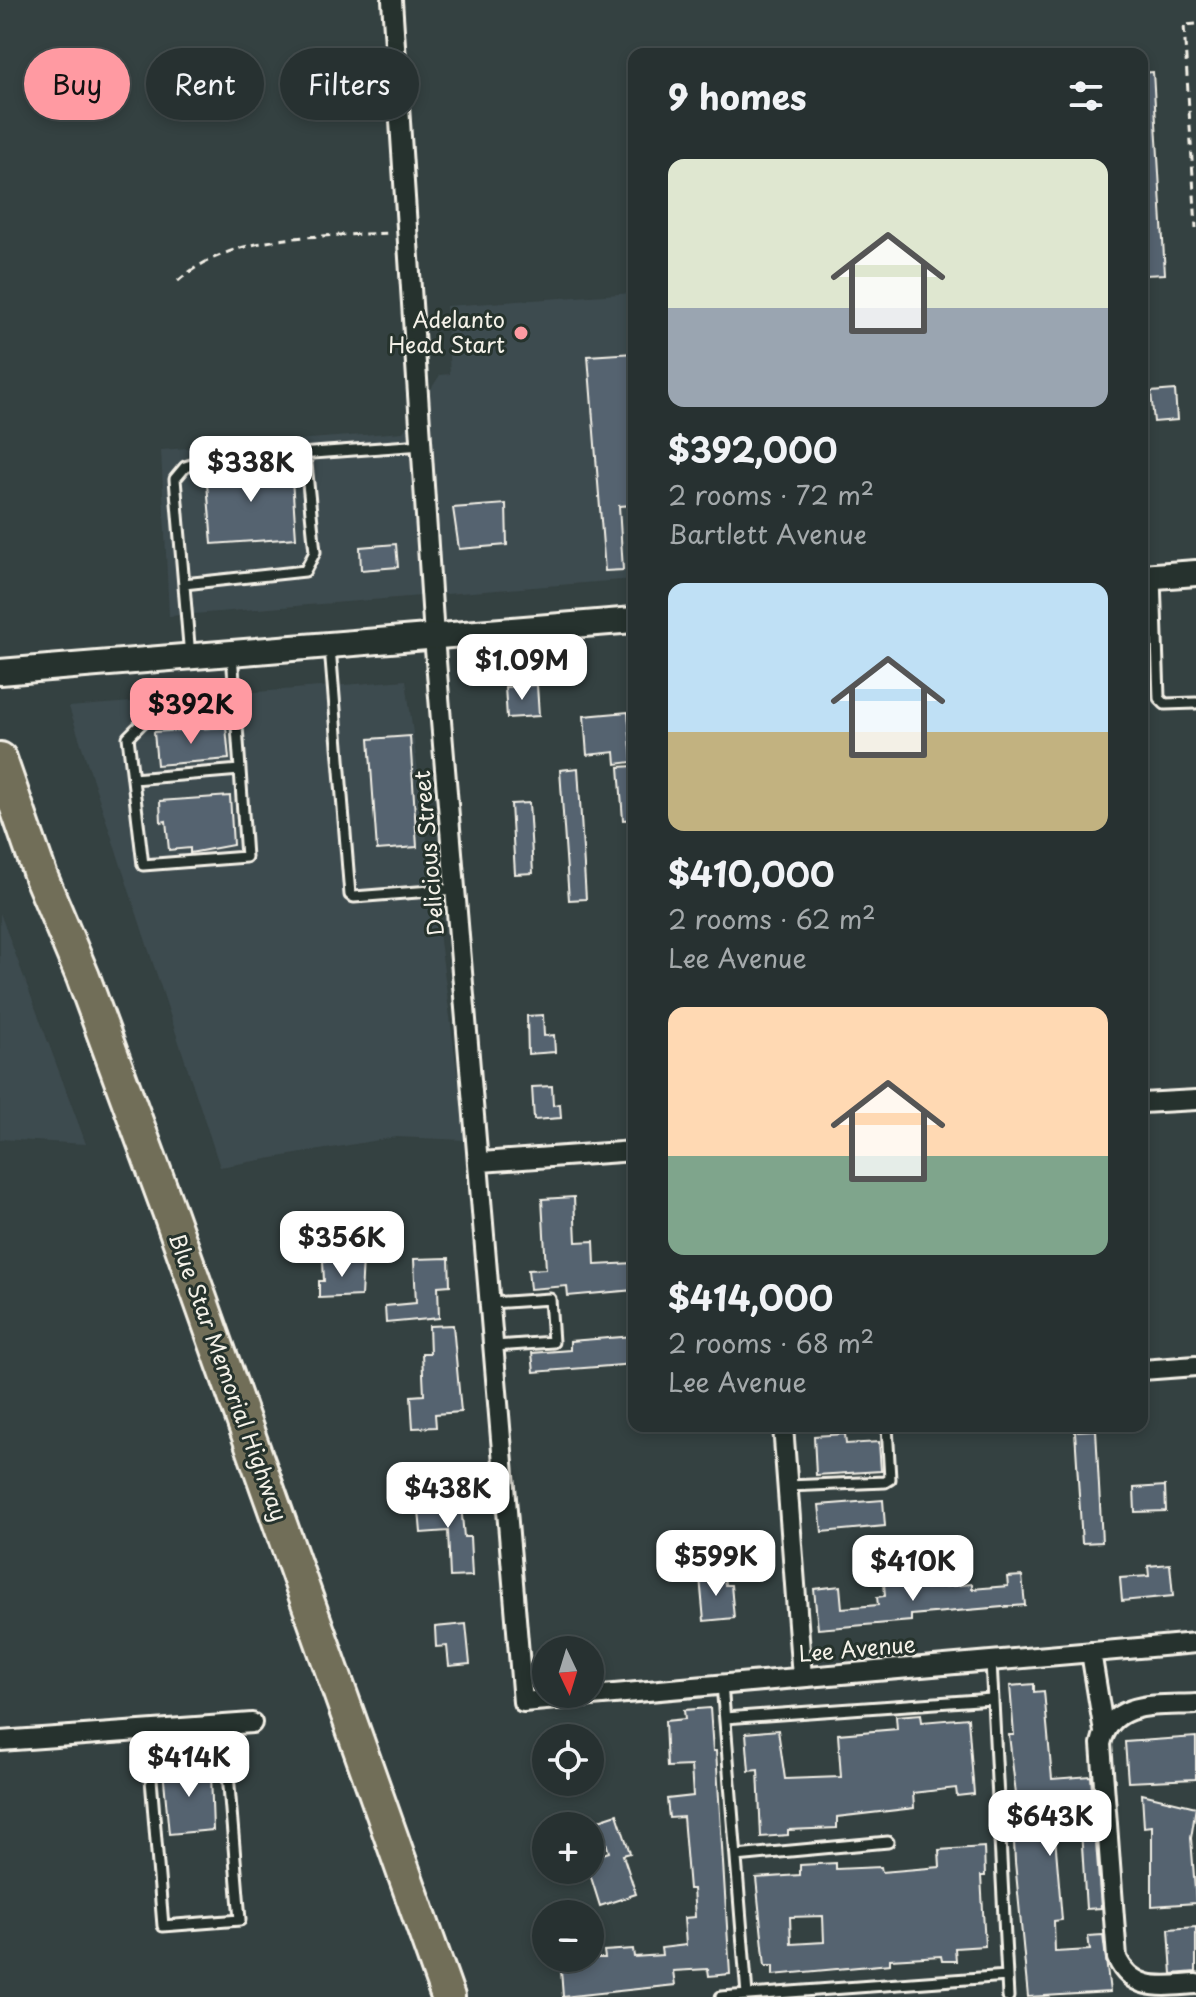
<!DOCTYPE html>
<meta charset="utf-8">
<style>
:root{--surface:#273131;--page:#2f3939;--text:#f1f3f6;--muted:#a4a9ab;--line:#434c4d;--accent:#ff9aa2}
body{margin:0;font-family:"Playpen Sans",sans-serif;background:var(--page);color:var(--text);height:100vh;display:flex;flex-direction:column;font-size:30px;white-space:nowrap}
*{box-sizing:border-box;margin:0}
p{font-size:26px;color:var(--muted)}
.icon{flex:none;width:44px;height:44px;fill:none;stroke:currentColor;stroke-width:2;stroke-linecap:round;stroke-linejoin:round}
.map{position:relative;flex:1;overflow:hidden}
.side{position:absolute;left:628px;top:48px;width:520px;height:1384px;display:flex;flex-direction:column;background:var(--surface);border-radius:16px;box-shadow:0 4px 12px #0003,0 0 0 2px var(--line)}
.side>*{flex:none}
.top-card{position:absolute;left:24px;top:48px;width:484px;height:72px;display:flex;gap:16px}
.needle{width:52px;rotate:176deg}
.controls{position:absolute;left:532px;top:1636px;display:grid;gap:16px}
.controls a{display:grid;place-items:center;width:72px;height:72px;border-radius:50%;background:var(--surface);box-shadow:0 4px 12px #0003,0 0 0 2px var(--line);font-size:40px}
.price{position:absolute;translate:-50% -68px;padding:0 18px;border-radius:16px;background:#fff;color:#222;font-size:26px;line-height:52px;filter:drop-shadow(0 2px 4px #0008)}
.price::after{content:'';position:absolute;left:50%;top:48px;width:24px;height:18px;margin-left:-12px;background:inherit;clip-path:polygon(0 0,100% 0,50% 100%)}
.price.current{background:var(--accent);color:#111}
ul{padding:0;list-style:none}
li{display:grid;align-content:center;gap:16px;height:424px;padding:0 40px}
li span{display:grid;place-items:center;height:248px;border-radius:16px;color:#555}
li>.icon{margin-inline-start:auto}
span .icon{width:144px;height:144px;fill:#fffc;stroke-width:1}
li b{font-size:34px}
h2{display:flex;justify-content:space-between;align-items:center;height:96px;padding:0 40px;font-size:34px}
.chip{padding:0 28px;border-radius:36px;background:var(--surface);box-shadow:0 4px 12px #0003,0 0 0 2px var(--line);font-size:28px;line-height:72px}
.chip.current{background:var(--accent);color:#111}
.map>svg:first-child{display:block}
.built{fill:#3e4b4f}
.building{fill:#546370;stroke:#f4f1e8;stroke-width:2;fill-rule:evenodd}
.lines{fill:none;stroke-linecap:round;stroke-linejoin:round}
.service-casing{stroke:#f4f1e8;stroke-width:15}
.minor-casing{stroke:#f4f1e8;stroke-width:24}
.tertiary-casing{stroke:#f4f1e8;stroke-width:30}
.trunk-casing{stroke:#f4f1e8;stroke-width:38}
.path{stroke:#f4f1e8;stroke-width:3;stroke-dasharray:8 6;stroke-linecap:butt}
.service{stroke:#26332d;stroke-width:9}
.minor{stroke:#26332d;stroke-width:18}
.tertiary{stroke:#26332d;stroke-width:24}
.trunk{stroke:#716e59;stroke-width:32}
.poi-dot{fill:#ff9aa2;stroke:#26332d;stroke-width:3}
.labels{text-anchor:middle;stroke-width:6;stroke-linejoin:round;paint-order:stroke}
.poi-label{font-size:22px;fill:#f4f1e8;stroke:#26332d;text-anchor:end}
.street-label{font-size:22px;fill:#f4f1e8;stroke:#26332d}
</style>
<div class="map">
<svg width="1196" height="1997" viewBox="0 0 1196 1997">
<rect width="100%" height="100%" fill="#344141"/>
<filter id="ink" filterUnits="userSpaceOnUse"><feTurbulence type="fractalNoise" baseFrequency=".0125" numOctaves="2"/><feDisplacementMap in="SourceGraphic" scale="16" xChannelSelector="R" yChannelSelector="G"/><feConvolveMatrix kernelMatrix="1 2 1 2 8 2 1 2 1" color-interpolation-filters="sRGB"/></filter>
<g filter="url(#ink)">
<path class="built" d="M634 293V579L169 616 161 450 403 432 440 375 450 374 446 306Z
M406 680 466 1140 396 1137 220 1167 69 707Z
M0 913 86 1144 0 1139Z"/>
<path class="building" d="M1153 72 1165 274 1144 275 1142 73Z
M634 353V505L619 506 623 570 605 571 588 356Z
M1175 390 1177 420 1154 422 1151 392Z
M291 464 296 538 212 544 206 471Z
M506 504 507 545 459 549 453 508Z
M396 544 398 567 361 570 360 547Z
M537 685 539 716 507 718 505 687Z
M628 712 632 762 616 764 615 752 587 755 584 716Z
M226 727 229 759 157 765 154 732Z
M410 736 417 847 377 850 369 739Z
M634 766V819L623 820 619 767Z
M578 768 586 899 569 900 560 770Z
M230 796 233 845 190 853V848L169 850 166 821 161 822 160 801Z
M529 803 533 873 515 874 511 804Z
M543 1015 544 1036 554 1035 555 1052 528 1054 527 1016Z
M552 1086 553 1105 560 1104 561 1118 534 1120 532 1087Z
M574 1197 576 1242 594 1241 595 1265 634 1263V1290L568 1296 567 1286 530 1289 528 1270 546 1269 542 1199Z
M449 1258 450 1285 438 1286 439 1318 386 1323 385 1306 416 1303 414 1259Z
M363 1259 361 1296 319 1298V1281H324L323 1261Z
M453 1325 461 1412 435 1414 436 1427 413 1428 411 1396 424 1395 422 1353H430L429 1326Z
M634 1336V1364L534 1372 532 1353 570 1350V1341Z
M1096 1430 1102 1542 1082 1543 1075 1431Z
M845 1434 846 1444 879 1442 881 1471 816 1475 814 1436Z
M1165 1486 1166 1511 1135 1512 1134 1488Z
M460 1494 464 1537H470L472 1576 450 1577 448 1531 421 1533 418 1498Z
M883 1500 885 1526 822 1532 819 1505Z
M1170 1564 1173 1596 1122 1601 1120 1578 1149 1576 1148 1566Z
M724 1575 725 1585H731L734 1618 704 1621 700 1577Z
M1022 1576 1025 1605 911 1615V1621L818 1629 814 1589 840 1586 842 1608 878 1605 877 1597 885 1596 884 1582 908 1580 909 1590 972 1584V1589L1008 1586 1007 1577Z
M466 1624 470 1664 449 1666 447 1646 436 1647 435 1627Z
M1034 1684V1692L1044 1691 1052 1779 1091 1776 1101 1908 1086 1909 1079 1798 1052 1801 1062 1920 1054 1921 1055 1952 1090 1950 1088 1936 1103 1935 1110 1992 1028 1997 1015 1862 1013 1821 1019 1820 1009 1735H1014L1010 1686Z
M710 1708 713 1751H716L730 1974 709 1976 708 1969 673 1971 675 1985 563 1997 561 1970H565L564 1958H605L604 1951 633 1949 634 1957 662 1955 661 1948 686 1945 684 1918 695 1917 693 1889H689L683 1817 669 1818 667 1799 693 1796 691 1766 667 1767 665 1721 685 1719 684 1710Z
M921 1714 922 1722 968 1718 974 1794 957 1796 956 1788 913 1793 914 1808 837 1817V1828L788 1830V1835L761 1837 758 1770 749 1771 746 1733 778 1730 785 1779 841 1777 838 1734 897 1729 896 1716Z
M1196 1737V1779L1128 1782 1125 1742Z
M207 1765 208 1773H211L213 1830 169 1834 163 1769Z
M1142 1794 1196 1807 1191 1838 1196 1903 1152 1906V1826L1144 1827Z
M617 1814 630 1853 623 1855 636 1894 600 1906 590 1874V1858L609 1852 599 1820Z
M984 1847 985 1876H981L985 1946 955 1948 956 1961H942L941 1956 890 1959V1964L773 1975V1966H765L756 1878 800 1875V1865L836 1863V1869L881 1867 882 1872 940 1867 939 1850ZM823 1916 824 1942 791 1944 790 1917Z
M1196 1927V1972L1172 1974 1169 1929Z"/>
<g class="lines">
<defs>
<path id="service" d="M1155 577 1159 698 1165 704 1196 703
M184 584 305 571 315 552 305 454
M330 647 350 895 354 897 456 889
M232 653 246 857 143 865 128 737 144 721 236 712
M190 657 175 479 185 467 204 461 422 445
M133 779 240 770
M491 1303 550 1299 553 1342 495 1346
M788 1486 885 1482 890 1479 887 1426
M991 1661 1008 1997
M722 1684 747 1995
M725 1718 992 1699
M147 1730 163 1926 240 1920 224 1725
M736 1856 888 1842
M721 1997 1007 1976"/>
<path id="minor" d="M392 0 434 637 523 1702 1196 1643
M1142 1103 1196 1100
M481 1162 634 1151
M1142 1370 1196 1366
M783 1426 802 1677
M1091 1652 1104 1732
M1196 1704C1159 1706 1111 1699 1101 1744L1117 1958C1133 1993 1164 1986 1196 1984
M0 1741 252 1723"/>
<path id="tertiary" d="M1142 577 1196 573
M0 672 634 620"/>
<path id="trunk" d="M0 759 41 877 83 977 170 1214 448 1997"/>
</defs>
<use href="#service" class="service-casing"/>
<use href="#minor" class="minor-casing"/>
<use href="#tertiary" class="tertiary-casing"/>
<use href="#trunk" class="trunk-casing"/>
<path class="path" d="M1196 24 1184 25 1196 228
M178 281C234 232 318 237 389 233"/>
<use href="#service" class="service"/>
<use href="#minor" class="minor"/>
<use href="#tertiary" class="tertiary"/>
<use href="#trunk" class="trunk"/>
</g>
</g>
<circle class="poi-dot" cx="521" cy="333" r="8"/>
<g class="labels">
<g class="poi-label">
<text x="505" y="328">Adelanto<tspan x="505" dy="25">Head Start</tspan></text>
</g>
<g class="street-label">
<text transform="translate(429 853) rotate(-95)" y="8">Delicious Street</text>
<text transform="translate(228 1377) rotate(70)" y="8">Blue Star Memorial Highway</text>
<text transform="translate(857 1649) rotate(-5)" y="8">Lee Avenue</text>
</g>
</g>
</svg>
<div class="controls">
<a><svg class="needle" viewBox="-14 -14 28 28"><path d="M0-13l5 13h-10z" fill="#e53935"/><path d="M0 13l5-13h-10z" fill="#a4a9ab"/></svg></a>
<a><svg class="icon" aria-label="locate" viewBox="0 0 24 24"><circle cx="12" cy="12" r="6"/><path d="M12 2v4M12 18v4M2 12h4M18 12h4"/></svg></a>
<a>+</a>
<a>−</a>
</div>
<b class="price" style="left:251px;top:504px">$338K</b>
<b class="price" style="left:522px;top:702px">$1.09M</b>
<b class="price current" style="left:191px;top:746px">$392K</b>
<b class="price" style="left:342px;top:1279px">$356K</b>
<b class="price" style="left:448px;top:1530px">$438K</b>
<b class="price" style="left:716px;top:1598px">$599K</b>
<b class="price" style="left:913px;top:1603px">$410K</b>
<b class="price" style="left:189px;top:1799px">$414K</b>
<b class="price" style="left:1050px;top:1858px">$643K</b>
<div class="top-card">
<a class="chip current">Buy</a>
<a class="chip">Rent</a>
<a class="chip">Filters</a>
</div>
<section class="side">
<h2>9 homes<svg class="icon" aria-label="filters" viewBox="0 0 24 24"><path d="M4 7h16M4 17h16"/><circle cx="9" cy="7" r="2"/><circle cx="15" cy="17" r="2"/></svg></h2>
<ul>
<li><span style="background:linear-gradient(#dfe7d0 60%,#9aa5b1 0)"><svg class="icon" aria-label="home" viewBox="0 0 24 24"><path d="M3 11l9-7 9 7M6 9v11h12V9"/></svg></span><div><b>$392,000</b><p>2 rooms · 72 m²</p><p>Bartlett Avenue</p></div></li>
<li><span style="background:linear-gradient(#bfe0f5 60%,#c2b280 0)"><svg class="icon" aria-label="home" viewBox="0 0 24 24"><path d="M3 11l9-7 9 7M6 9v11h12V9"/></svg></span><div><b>$410,000</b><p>2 rooms · 62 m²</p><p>Lee Avenue</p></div></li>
<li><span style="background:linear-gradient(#ffd9b3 60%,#7fa58c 0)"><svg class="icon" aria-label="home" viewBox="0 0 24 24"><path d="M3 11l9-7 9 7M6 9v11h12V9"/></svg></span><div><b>$414,000</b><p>2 rooms · 68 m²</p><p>Lee Avenue</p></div></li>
</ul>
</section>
</div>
